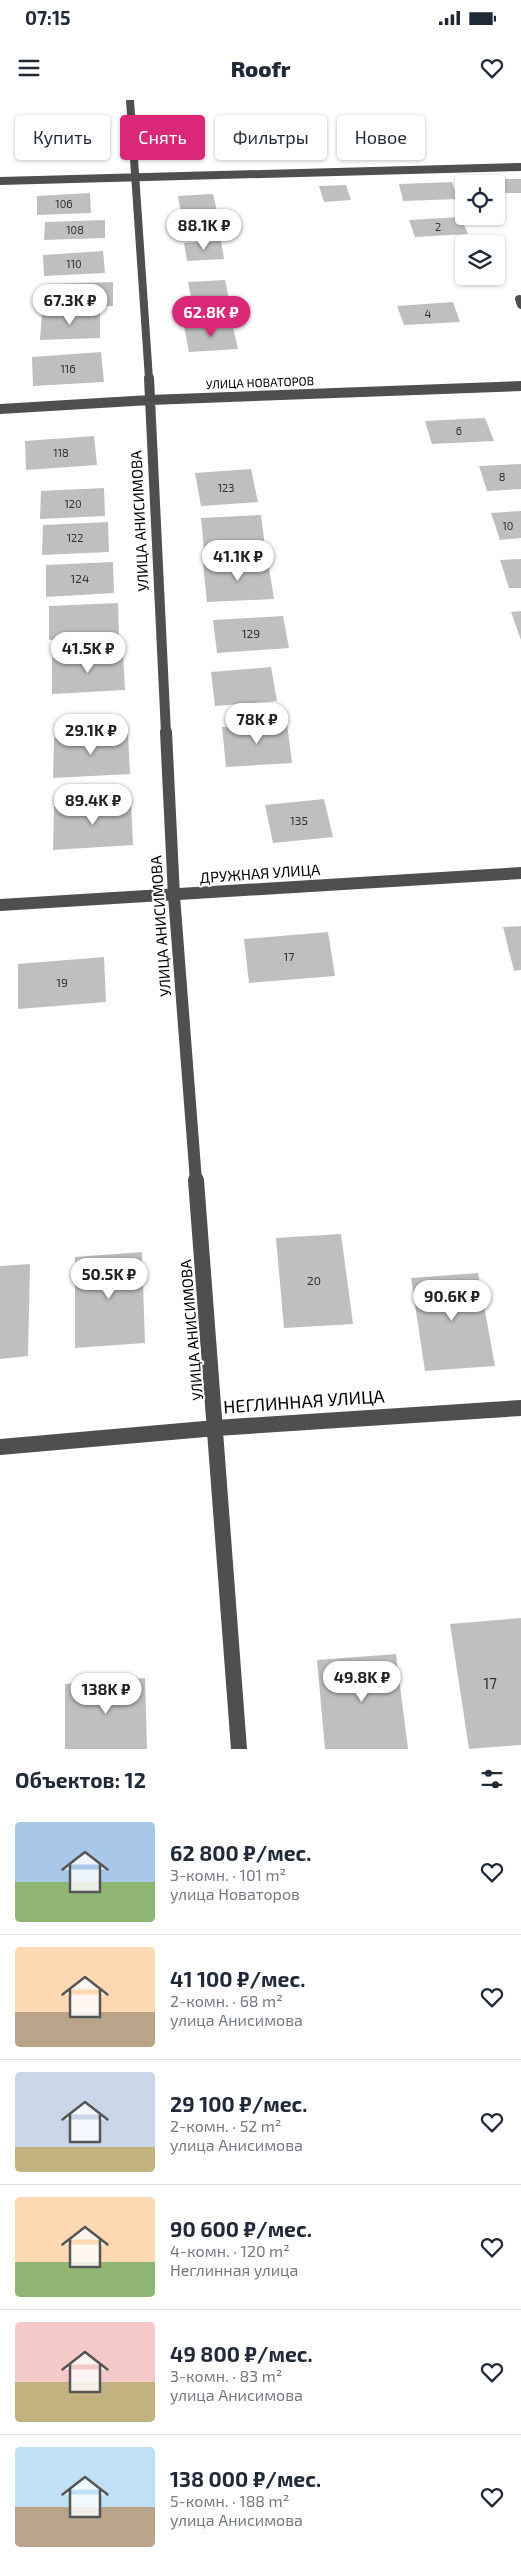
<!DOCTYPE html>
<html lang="ru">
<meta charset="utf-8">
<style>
:root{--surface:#fff;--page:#f6f6f7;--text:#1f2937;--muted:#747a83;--line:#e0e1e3;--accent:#db2777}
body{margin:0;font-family:"Exo 2",sans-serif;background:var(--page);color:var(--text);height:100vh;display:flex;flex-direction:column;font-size:19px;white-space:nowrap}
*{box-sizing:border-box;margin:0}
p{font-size:16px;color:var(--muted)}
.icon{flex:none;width:28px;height:28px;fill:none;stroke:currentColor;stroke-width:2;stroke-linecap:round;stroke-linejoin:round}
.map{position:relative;height:1649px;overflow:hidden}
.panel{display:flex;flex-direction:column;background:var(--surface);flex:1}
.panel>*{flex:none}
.banner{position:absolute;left:15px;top:15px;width:491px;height:45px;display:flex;gap:10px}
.buttons{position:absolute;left:455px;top:75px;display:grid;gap:10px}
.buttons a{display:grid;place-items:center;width:50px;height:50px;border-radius:5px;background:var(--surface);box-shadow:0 1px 4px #0004;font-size:25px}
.price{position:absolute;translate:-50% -42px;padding:0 11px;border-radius:18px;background:#fff;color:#222;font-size:16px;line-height:32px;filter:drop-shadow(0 1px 2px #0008)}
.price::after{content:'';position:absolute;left:50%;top:30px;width:15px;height:11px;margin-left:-8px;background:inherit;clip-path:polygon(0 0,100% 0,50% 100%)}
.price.current{background:var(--accent);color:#fff}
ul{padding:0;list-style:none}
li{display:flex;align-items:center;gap:15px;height:125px;padding:0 15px}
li+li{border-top:1px solid var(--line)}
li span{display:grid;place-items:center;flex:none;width:140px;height:100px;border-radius:5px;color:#555}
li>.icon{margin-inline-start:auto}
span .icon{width:60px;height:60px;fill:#fffc;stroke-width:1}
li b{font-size:21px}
h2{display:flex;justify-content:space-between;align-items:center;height:60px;padding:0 15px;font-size:21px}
.pill{padding:0 18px;border-radius:5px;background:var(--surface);box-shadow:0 1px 4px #0004;font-size:18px;line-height:45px}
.pill.current{background:var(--accent);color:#fff}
.status{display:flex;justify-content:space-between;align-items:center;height:35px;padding:0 25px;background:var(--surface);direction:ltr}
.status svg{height:14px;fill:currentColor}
header{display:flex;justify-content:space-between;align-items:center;height:65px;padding:0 15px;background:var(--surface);font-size:22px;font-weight:800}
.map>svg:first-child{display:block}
.building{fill:#bfbfbf}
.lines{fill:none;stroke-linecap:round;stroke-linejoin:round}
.minor-far3{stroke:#4f4f4f;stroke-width:8}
.minor-far2{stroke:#4f4f4f;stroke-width:10}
.minor-far1{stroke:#4f4f4f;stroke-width:12}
.minor{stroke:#4f4f4f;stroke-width:16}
.labels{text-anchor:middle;stroke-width:4;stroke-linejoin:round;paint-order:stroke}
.far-number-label{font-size:11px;fill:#303030}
.far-street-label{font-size:12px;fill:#000;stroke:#fff}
.number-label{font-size:12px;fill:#303030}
.street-label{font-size:15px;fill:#000;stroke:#fff}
.near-number-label{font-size:15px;fill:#303030}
.near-street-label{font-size:18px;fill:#000;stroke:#fff}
</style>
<div class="status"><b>07:15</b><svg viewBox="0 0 49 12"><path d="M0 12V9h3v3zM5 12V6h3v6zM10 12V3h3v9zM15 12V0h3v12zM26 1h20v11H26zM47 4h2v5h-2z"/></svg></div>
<header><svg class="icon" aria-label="menu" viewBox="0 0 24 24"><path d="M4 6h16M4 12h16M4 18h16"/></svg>Roofr<svg class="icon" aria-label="heart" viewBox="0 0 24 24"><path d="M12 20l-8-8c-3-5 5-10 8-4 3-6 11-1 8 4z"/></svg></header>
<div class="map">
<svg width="521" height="1649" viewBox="0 0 521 1649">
<rect width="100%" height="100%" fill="#fff"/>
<path class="building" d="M496 79H521V93H499Z
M452 82 458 99 403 101 399 84Z
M346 85 351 100 324 102 319 86Z
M90 93 91 113 37 115V96Z
M213 94 217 111 181 113 178 96Z
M461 117 468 134 415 137 409 120Z
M105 120V138L44 140 45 122Z
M221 141 224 159 187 161 184 143Z
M103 151 105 173 44 176 43 155Z
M225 180 229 200 192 202 188 182Z
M113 182V206L47 208 48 184Z
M453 202 460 222 404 225 397 206Z
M100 212V238L40 240 42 213Z
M232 223 238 249 189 252 184 226Z
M101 252 104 282 33 286 32 257Z
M485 318 494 341 432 344 425 321Z
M94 336 97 365 26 370 25 341Z
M521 364V389L487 391 479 366Z
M251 369 258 402 201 406 195 373Z
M104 388 105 416 40 419 41 391Z
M521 411V438L500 440 491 413Z
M261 415 265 447 204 450 201 418Z
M108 422 109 452 42 455 43 425Z
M521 459V488H509L500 460Z
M268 461 274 499 207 502 203 464Z
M113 462 114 493 46 497V465Z
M118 503 119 536 49 540V506Z
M521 511V540L511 512Z
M283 516 289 548 217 553 213 520Z
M123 554 125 590 52 594V558Z
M271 567 277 601 215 606 211 572Z
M287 623 292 663 226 667 222 627Z
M128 634 130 674 53 678 54 638Z
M324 699 333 737 273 743 265 705Z
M131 702 133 745 53 750 54 707Z
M521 826V870L514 871 503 827Z
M328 832 335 876 249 883 244 839Z
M104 857 106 902 18 909V864Z
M341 1134 353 1224 284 1228 276 1138Z
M142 1152 145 1243 75 1248V1157Z
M30 1164 28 1256 0 1259V1166Z
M478 1173 495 1266 425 1271 411 1178Z
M521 1518V1645L469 1649 450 1524Z
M396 1554 408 1649H325L317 1560Z
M145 1578 147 1649H65V1584Z"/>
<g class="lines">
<path class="minor-far3" d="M130 0 149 279
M0 81 521 67
M519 199 521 205"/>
<path class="minor-far2" d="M149 278 166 633
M0 309 150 300 521 286"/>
<path class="minor-far1" d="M166 632 174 796 196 1081
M0 805 521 773"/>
<path class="minor" d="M196 1080 239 1649
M0 1347 216 1328 521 1308"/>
</g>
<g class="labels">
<g class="far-number-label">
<text x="64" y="108">106</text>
<text x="438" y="131">2</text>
<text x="75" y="134">108</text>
<text x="74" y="168">110</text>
<text x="428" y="218">4</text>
<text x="68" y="273">116</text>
<text x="459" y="335">6</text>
<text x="61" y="357">118</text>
<text x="502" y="381">8</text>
<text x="226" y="392">123</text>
<text x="73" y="408">120</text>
<text x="508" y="430">10</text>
<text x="75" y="442">122</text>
</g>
<g class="far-street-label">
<text transform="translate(260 283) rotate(-2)" y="4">УЛИЦА НОВАТОРОВ</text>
</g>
<g class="number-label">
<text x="80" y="483">124</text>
<text x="251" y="538">129</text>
<text x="299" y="725">135</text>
<text x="289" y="861">17</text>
<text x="62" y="887">19</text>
<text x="314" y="1185">20</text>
</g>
<g class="street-label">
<text transform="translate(140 421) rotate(-93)" y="5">УЛИЦА АНИСИМОВА</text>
<text transform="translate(260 774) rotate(-4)" y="5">ДРУЖНАЯ УЛИЦА</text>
<text transform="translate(161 826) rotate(-94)" y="5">УЛИЦА АНИСИМОВА</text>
<text transform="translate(192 1230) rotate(-95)" y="5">УЛИЦА АНИСИМОВА</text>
</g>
<g class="near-number-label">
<text x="490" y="1589">17</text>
</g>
<g class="near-street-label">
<text transform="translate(304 1302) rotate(-4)" y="6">НЕГЛИННАЯ УЛИЦА</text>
</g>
</g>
</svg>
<div class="buttons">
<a><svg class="icon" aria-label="locate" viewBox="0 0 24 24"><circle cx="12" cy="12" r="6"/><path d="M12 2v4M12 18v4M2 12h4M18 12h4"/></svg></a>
<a><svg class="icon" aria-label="layers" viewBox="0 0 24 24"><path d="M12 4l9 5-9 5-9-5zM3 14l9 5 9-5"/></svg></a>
</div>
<b class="price" style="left:204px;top:151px">88.1K ₽</b>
<b class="price" style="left:70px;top:226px">67.3K ₽</b>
<b class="price current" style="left:211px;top:238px">62.8K ₽</b>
<b class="price" style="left:238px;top:482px">41.1K ₽</b>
<b class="price" style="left:88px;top:574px">41.5K ₽</b>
<b class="price" style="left:257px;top:645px">78K ₽</b>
<b class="price" style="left:91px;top:656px">29.1K ₽</b>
<b class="price" style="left:93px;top:726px">89.4K ₽</b>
<b class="price" style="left:109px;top:1200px">50.5K ₽</b>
<b class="price" style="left:452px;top:1222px">90.6K ₽</b>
<b class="price" style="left:362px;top:1603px">49.8K ₽</b>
<b class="price" style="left:106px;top:1615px">138K ₽</b>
<div class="banner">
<a class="pill">Купить</a>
<a class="pill current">Снять</a>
<a class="pill">Фильтры</a>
<a class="pill">Новое</a>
</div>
</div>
<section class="panel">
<h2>Объектов: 12<svg class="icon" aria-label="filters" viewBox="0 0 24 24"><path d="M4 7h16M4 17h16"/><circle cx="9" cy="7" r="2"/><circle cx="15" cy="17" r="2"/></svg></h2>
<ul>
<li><span style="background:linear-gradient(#a9c7e8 60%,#8fb573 0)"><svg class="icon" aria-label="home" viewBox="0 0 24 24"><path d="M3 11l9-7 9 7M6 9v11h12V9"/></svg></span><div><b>62 800 ₽/мес.</b><p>3-комн. · 101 m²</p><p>улица Новаторов</p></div><svg class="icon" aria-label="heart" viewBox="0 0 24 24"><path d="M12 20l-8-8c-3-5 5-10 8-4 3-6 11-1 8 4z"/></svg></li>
<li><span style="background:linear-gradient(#ffd9b3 65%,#b9a48a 0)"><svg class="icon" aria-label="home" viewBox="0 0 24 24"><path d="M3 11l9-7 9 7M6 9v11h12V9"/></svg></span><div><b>41 100 ₽/мес.</b><p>2-комн. · 68 m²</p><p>улица Анисимова</p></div><svg class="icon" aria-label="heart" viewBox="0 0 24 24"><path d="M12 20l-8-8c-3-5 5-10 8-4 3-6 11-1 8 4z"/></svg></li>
<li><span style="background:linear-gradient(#c9d6e8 75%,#c2b280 0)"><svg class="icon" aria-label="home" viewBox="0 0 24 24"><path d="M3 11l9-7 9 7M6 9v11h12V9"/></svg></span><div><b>29 100 ₽/мес.</b><p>2-комн. · 52 m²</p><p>улица Анисимова</p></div><svg class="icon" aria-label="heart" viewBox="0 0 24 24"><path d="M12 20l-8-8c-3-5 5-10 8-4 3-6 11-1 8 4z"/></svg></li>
<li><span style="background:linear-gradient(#ffd9b3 65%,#8fb573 0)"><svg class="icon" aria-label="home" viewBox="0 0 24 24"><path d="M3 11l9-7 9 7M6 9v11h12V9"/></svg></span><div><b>90 600 ₽/мес.</b><p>4-комн. · 120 m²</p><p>Неглинная улица</p></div><svg class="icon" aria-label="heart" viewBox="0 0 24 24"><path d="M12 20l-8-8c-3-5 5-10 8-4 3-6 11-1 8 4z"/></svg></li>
<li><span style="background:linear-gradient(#f6c9c9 60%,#c2b280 0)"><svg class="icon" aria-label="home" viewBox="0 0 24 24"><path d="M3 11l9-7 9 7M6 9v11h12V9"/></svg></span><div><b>49 800 ₽/мес.</b><p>3-комн. · 83 m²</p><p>улица Анисимова</p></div><svg class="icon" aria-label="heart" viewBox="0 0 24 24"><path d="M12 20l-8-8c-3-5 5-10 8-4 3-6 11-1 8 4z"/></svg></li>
<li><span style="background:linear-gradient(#bfe0f5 60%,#b9a48a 0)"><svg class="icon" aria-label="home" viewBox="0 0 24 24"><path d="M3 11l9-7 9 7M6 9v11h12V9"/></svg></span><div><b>138 000 ₽/мес.</b><p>5-комн. · 188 m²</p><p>улица Анисимова</p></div><svg class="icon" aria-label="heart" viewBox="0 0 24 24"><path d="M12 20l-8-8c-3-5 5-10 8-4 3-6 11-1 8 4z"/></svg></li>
</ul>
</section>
